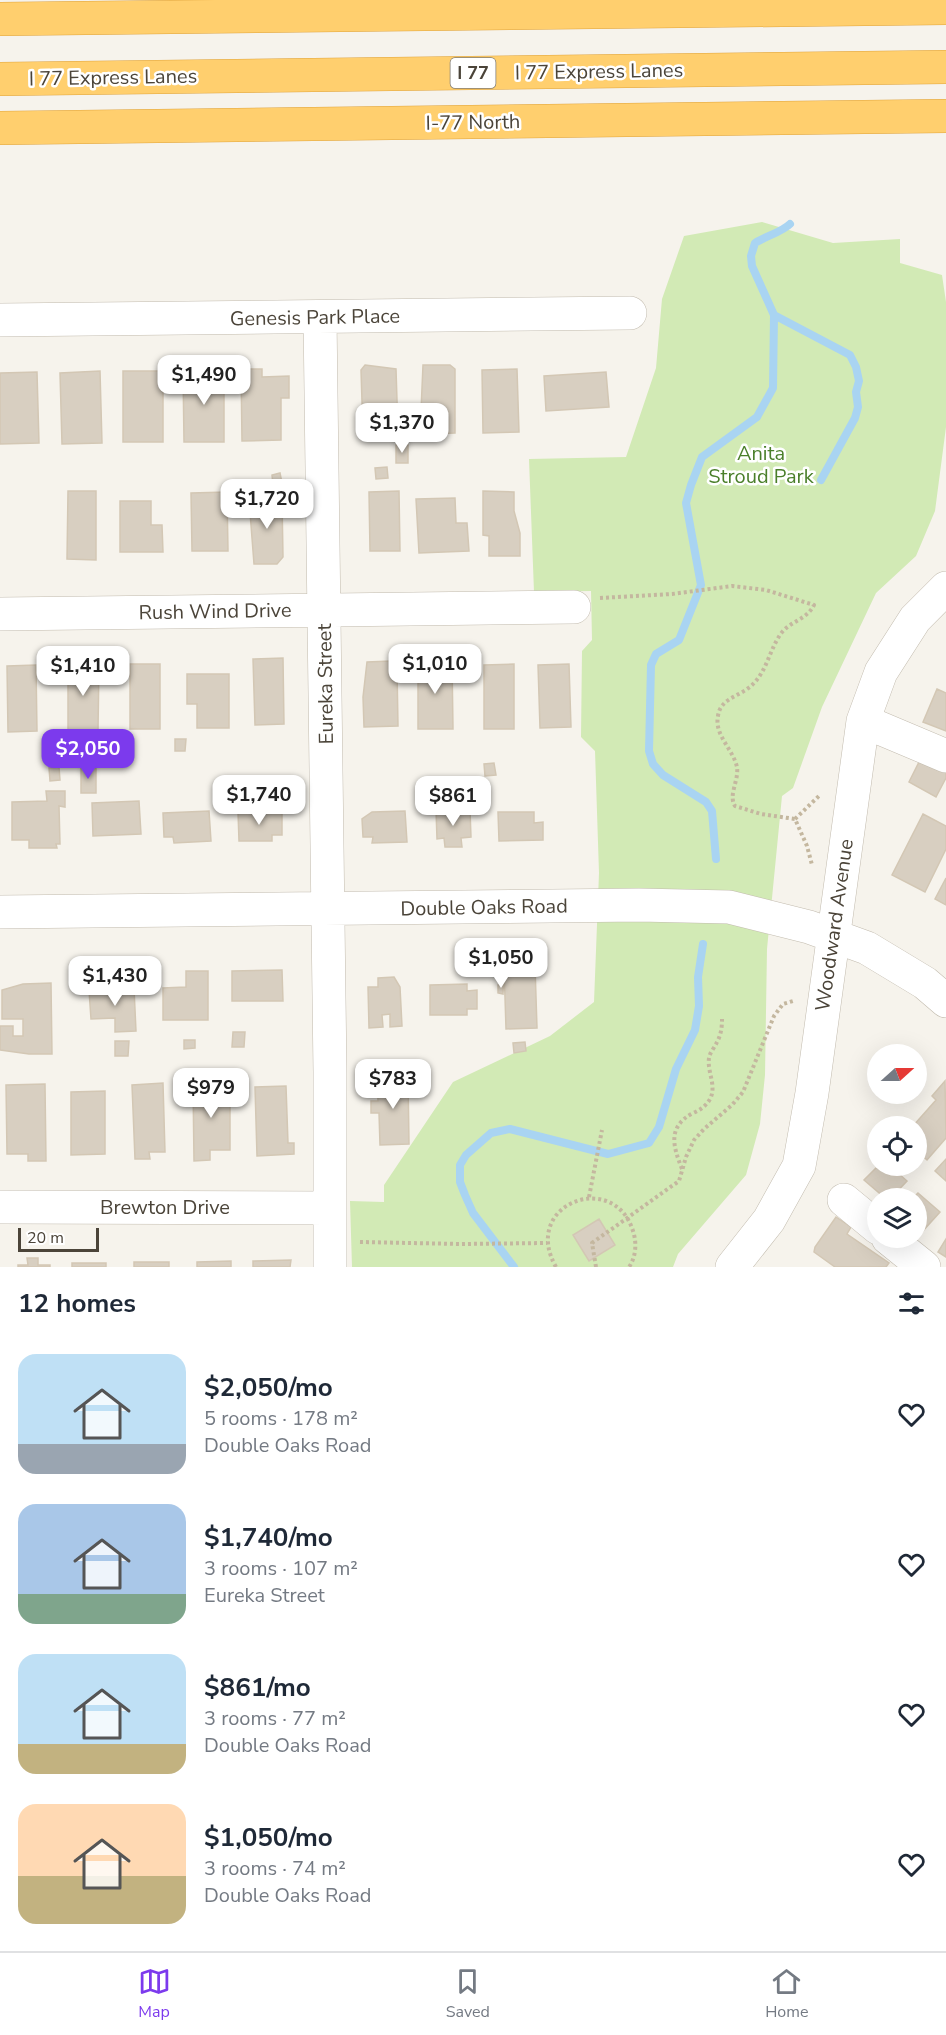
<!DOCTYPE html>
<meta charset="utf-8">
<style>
:root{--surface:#fff;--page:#f6f6f7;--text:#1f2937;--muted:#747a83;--line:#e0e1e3;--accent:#7c3aed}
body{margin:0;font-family:"Nunito Sans",sans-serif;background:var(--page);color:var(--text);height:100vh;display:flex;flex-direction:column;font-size:22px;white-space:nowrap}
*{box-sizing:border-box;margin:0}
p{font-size:20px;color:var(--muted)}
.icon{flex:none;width:33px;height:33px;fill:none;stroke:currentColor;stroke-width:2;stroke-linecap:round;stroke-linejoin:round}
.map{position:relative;height:1267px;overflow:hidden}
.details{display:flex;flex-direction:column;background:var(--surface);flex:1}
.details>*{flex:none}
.needle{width:39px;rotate:69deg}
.tools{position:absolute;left:867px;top:1044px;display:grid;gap:12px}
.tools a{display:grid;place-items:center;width:60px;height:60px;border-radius:50%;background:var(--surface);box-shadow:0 6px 24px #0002;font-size:30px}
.scale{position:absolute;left:18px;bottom:15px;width:81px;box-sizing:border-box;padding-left:6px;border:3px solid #4b4439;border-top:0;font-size:16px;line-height:21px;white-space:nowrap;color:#4b4439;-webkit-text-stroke:4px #fff;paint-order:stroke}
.price{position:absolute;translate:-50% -51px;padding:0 14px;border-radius:12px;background:#fff;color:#222;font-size:20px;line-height:39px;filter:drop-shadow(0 2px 3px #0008)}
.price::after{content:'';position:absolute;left:50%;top:36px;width:18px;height:14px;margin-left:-9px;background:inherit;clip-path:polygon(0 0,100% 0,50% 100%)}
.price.active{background:var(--accent);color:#fff}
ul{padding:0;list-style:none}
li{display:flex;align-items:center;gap:18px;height:150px;padding:0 18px}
li span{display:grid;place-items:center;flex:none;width:168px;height:120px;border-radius:18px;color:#555}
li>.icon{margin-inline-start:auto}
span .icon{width:72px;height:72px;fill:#fffc;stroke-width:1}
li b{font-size:26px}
h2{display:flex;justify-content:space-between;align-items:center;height:72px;padding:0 18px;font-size:26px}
.tab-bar{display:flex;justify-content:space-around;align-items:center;height:84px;border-top:2px solid var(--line);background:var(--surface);font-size:16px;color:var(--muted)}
.tab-bar a{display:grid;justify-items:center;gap:3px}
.tab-bar .active{color:var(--accent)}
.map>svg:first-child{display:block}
.green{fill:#d2eab5}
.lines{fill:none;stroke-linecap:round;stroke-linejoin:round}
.stream{stroke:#a9d4f2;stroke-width:8}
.building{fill:#d8cfc1;stroke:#d3c7b4;stroke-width:1.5}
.minor-casing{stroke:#c2bbae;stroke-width:34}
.highway-casing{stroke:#e0a43c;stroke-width:34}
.path{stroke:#c4b79f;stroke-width:4;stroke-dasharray:3 3;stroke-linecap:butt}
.minor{stroke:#fff;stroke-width:33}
.highway{stroke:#ffcf6e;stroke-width:33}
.labels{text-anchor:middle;stroke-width:5;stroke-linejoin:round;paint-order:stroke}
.shield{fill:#fff;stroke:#817c74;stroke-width:1.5}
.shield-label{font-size:18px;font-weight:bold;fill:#4b4439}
.street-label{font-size:20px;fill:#4b4439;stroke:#fff}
.park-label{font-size:20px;fill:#4a7f2a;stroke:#fff}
</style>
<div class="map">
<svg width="946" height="1267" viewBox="0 0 946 1267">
<rect width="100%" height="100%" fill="#f6f3ec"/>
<path class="green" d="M762 222 833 243 900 239V263L942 275 946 302V427L935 511 916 556 876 593 822 707 793 788 782 796 767 949 765 1075 760 1124 746 1175 678 1254 673 1267H352L350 1201 384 1202V1185L453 1082 550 1036 594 1002 599 873 595 751 581 737 582 651 592 640 591 591 534 592 529 459 626 457 656 368 662 299 684 236Z"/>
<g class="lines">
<path class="stream" d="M774 315 850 355 856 367 859 381 856 392 858 407 855 418 821 480
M716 859 712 811 706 802 663 775 653 764 649 751 651 665 656 654 679 640 701 585 686 503 691 485 702 457 757 417 773 388 774 315 752 266 751 256 755 243C766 236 782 232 790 224
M514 1267 473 1213 465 1195 460 1182V1165L466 1155 491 1133 510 1129 608 1154 649 1143 659 1127 676 1069 695 1030 699 1006 698 977 703 944"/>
</g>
<path class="building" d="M365 365 396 369 398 432 363 433 361 370Z
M423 365H450L455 369V433L420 434Z
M241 369H262V377L289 376V398H281V440L242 441Z
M517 369 519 432 483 433 482 370Z
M183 370H224V442H184Z
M100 371 102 443 62 444 60 373Z
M123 371H163V442H123Z
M37 372 39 443 0 444V373Z
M606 372 609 407 546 411 544 376Z
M396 445H408V463H396Z
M387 467 388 478 376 479 375 468Z
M280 473 282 483 273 485 272 475Z
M68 491H96V560L67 559Z
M399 491 400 551H370L369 492Z
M483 491 514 492V511L520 533V556H489V536L483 535Z
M227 492 228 551H192L191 493Z
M455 498 456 523H467L469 551 419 553 416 499Z
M249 499H282L283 557 277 564H254Z
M120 501H151V525H162L163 552H120Z
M283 658 284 724 255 725 253 659Z
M418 660H452L453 729H418Z
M391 661 397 669 398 726 364 727 363 697 367 662Z
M68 664H99L98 731H68Z
M130 664H160V729H130Z
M514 664V729H484V665Z
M569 664 571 727 540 728 538 665Z
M36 665 37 731 8 732 7 666Z
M187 674H229V728H197V704H187Z
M937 689 946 693V731L923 722Z
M175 739H186L185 751H175Z
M921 758 946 770V778L936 797 909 782Z
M494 763 496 775 485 776 484 764Z
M59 767 60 780 50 781 49 768Z
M81 767H96V793H81Z
M46 791H65V807L59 806 60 844H56L57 848H29V840H12V802L47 801Z
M139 801 141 834 93 836 92 803Z
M436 810H470L471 837 461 838 462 847H445L444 838 437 839Z
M209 811 211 841 174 843 173 837H164L163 813Z
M405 811 407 842 372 843 373 837H363L362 819 372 812Z
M238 812H282V835H272V841H239Z
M498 812H534V823L543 822V840L499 841Z
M923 814 946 826V849L925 892 892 875Z
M946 878V905L935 899Z
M535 965 537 1028 506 1029 504 966Z
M502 969H504L503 994V985Z
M282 970 283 1001H232V971Z
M186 971H208V1020H163V988L186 987Z
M394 977 400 987 402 1026 390 1027V1014L382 1015 383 1027 369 1028 368 987H378V978Z
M51 983 52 1054H29L0 1050V1026H13V1036H23V1019H2V990L23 984Z
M467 984V991L477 990V1009H467V1015H430V985Z
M498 985H503V994L498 993Z
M134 988 136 1031 115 1032V1018L91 1019 89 990Z
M233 1032H245L244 1047H232Z
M184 1040H195V1048L184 1049Z
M115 1041H129L128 1056H115Z
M525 1042 526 1051 514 1053 513 1043Z
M377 1076H408L409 1144 380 1145 379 1113H371V1101H378Z
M945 1081 946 1138 927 1160 916 1150V1126H913L936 1100 932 1096Z
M163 1083 165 1152H149L150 1159H135L132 1085Z
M45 1084 46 1161H28V1154H7L6 1085Z
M193 1084H230V1150H210V1160L194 1161Z
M286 1086 288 1143H294V1154L257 1156 255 1087Z
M105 1091V1154L71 1155V1092Z
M946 1159V1181L935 1171Z
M878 1166H890L907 1181 891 1198H885L864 1180Z
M918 1193 940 1212 922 1232 916 1228V1198H913Z
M836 1217 851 1227 847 1234 889 1263 886 1267H835L814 1252 815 1247Z
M599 1219 615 1245 589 1261 573 1235Z
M946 1239V1257L938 1252Z
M27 1258H38V1265H50V1267H18V1265H28Z
M291 1260 290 1267H253V1261Z
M231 1261V1267H197V1262Z
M134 1262H169V1267H134Z
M72 1263H106V1267H72Z"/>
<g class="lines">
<defs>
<path id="minor" d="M320 317 330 1072V1267
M0 320 630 313
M0 614 574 607
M863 721 946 756
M0 912 639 905 729 907 809 927 867 948 925 983 946 1001
M844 1200 878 1228
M0 1207 330 1208
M888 1238 924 1267
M732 1267 769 1220 799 1166 812 1093 863 721 881 672 915 619 946 588"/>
<path id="highway" d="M0 19 946 8
M0 79 946 67
M0 128 946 116"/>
</defs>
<use href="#minor" class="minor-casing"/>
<use href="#highway" class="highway-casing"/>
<path class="path" d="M600 598 672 594 732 586 766 590 814 605C807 620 789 621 780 635 768 653 766 676 747 689 736 697 720 700 718 716 714 735 733 749 737 767 739 781 728 795 735 806L761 814 795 819 807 846 812 865
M795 819 820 795
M682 1169C673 1146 667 1127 693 1113 700 1110 706 1106 710 1099 717 1086 707 1072 709 1058 710 1052 715 1047 717 1042 721 1035 722 1027 722 1019
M589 1197 602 1130
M360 1242 461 1244 547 1243
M556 1267C520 1204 614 1169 633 1231 637 1243 636 1257 629 1267
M596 1267 592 1243 679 1181 686 1157 694 1140 704 1129 732 1105 743 1092 774 1016 783 1004 793 1001"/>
<use href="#minor" class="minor"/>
<use href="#highway" class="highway"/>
</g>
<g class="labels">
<rect class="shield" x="450.5" y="58" width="45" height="30" rx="4.5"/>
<g class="shield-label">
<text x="473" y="79">I 77</text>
</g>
<g class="street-label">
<text transform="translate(599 71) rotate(-1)" y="7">I 77 Express Lanes</text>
<text transform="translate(113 77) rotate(-1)" y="7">I 77 Express Lanes</text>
<text transform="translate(473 122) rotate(-1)" y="7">I-77 North</text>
<text transform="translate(315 317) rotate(-1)" y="7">Genesis Park Place</text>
<text transform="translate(215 611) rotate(-1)" y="7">Rush Wind Drive</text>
<text transform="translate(325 684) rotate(-91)" y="7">Eureka Street</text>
<text transform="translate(484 907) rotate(-1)" y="7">Double Oaks Road</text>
<text transform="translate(834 925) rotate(-82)" y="7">Woodward Avenue</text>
<text x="165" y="1214">Brewton Drive</text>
</g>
<g class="park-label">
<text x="761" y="460">Anita<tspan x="761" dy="23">Stroud Park</tspan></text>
</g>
</g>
</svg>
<div class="tools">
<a><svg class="needle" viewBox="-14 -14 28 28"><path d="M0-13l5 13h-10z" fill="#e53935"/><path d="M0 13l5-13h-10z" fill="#747a83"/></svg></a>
<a><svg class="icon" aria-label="locate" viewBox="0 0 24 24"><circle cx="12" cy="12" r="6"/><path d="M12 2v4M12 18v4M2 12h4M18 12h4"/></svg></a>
<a><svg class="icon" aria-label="layers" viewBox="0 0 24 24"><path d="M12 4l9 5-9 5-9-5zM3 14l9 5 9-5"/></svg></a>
</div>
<div class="scale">20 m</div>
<b class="price" style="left:204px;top:406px">$1,490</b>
<b class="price" style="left:402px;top:454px">$1,370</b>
<b class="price" style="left:267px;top:530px">$1,720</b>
<b class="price" style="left:435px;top:695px">$1,010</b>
<b class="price" style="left:83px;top:697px">$1,410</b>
<b class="price active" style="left:88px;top:780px">$2,050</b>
<b class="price" style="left:259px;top:826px">$1,740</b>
<b class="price" style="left:453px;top:827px">$861</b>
<b class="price" style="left:501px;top:989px">$1,050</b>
<b class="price" style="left:115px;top:1007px">$1,430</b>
<b class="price" style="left:393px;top:1110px">$783</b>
<b class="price" style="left:211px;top:1119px">$979</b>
</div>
<section class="details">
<h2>12 homes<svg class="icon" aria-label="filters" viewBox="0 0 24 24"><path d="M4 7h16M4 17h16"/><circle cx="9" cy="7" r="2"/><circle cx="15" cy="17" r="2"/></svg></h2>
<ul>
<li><span style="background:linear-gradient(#bfe0f5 75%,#9aa5b1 0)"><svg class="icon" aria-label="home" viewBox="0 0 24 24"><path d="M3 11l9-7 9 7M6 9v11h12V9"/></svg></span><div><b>$2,050/mo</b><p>5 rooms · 178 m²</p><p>Double Oaks Road</p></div><svg class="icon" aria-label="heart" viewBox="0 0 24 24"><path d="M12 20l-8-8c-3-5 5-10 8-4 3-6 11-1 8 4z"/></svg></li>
<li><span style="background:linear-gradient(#a9c7e8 75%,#7fa58c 0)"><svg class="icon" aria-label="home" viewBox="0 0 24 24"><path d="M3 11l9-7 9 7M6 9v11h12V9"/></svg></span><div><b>$1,740/mo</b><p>3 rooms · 107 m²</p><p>Eureka Street</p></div><svg class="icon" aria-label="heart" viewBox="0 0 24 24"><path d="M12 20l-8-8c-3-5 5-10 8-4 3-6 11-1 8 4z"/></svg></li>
<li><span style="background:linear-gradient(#bfe0f5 75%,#c2b280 0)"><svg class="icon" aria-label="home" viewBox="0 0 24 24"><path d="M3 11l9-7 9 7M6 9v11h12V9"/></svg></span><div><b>$861/mo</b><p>3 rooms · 77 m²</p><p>Double Oaks Road</p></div><svg class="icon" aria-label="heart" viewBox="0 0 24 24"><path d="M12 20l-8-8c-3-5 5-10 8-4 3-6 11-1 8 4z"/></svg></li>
<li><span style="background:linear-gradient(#ffd9b3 60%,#c2b280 0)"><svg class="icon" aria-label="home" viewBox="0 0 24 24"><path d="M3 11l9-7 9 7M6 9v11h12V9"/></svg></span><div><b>$1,050/mo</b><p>3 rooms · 74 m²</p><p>Double Oaks Road</p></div><svg class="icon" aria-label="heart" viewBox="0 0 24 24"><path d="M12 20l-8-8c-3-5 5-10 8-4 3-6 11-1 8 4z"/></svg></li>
</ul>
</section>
<nav class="tab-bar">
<a class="active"><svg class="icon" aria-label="map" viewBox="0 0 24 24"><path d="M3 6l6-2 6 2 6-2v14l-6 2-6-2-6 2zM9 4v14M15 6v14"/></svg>Map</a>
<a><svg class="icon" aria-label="saved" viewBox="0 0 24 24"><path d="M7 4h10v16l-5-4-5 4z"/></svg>Saved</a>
<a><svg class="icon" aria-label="home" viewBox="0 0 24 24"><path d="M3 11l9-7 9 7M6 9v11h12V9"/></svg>Home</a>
</nav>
